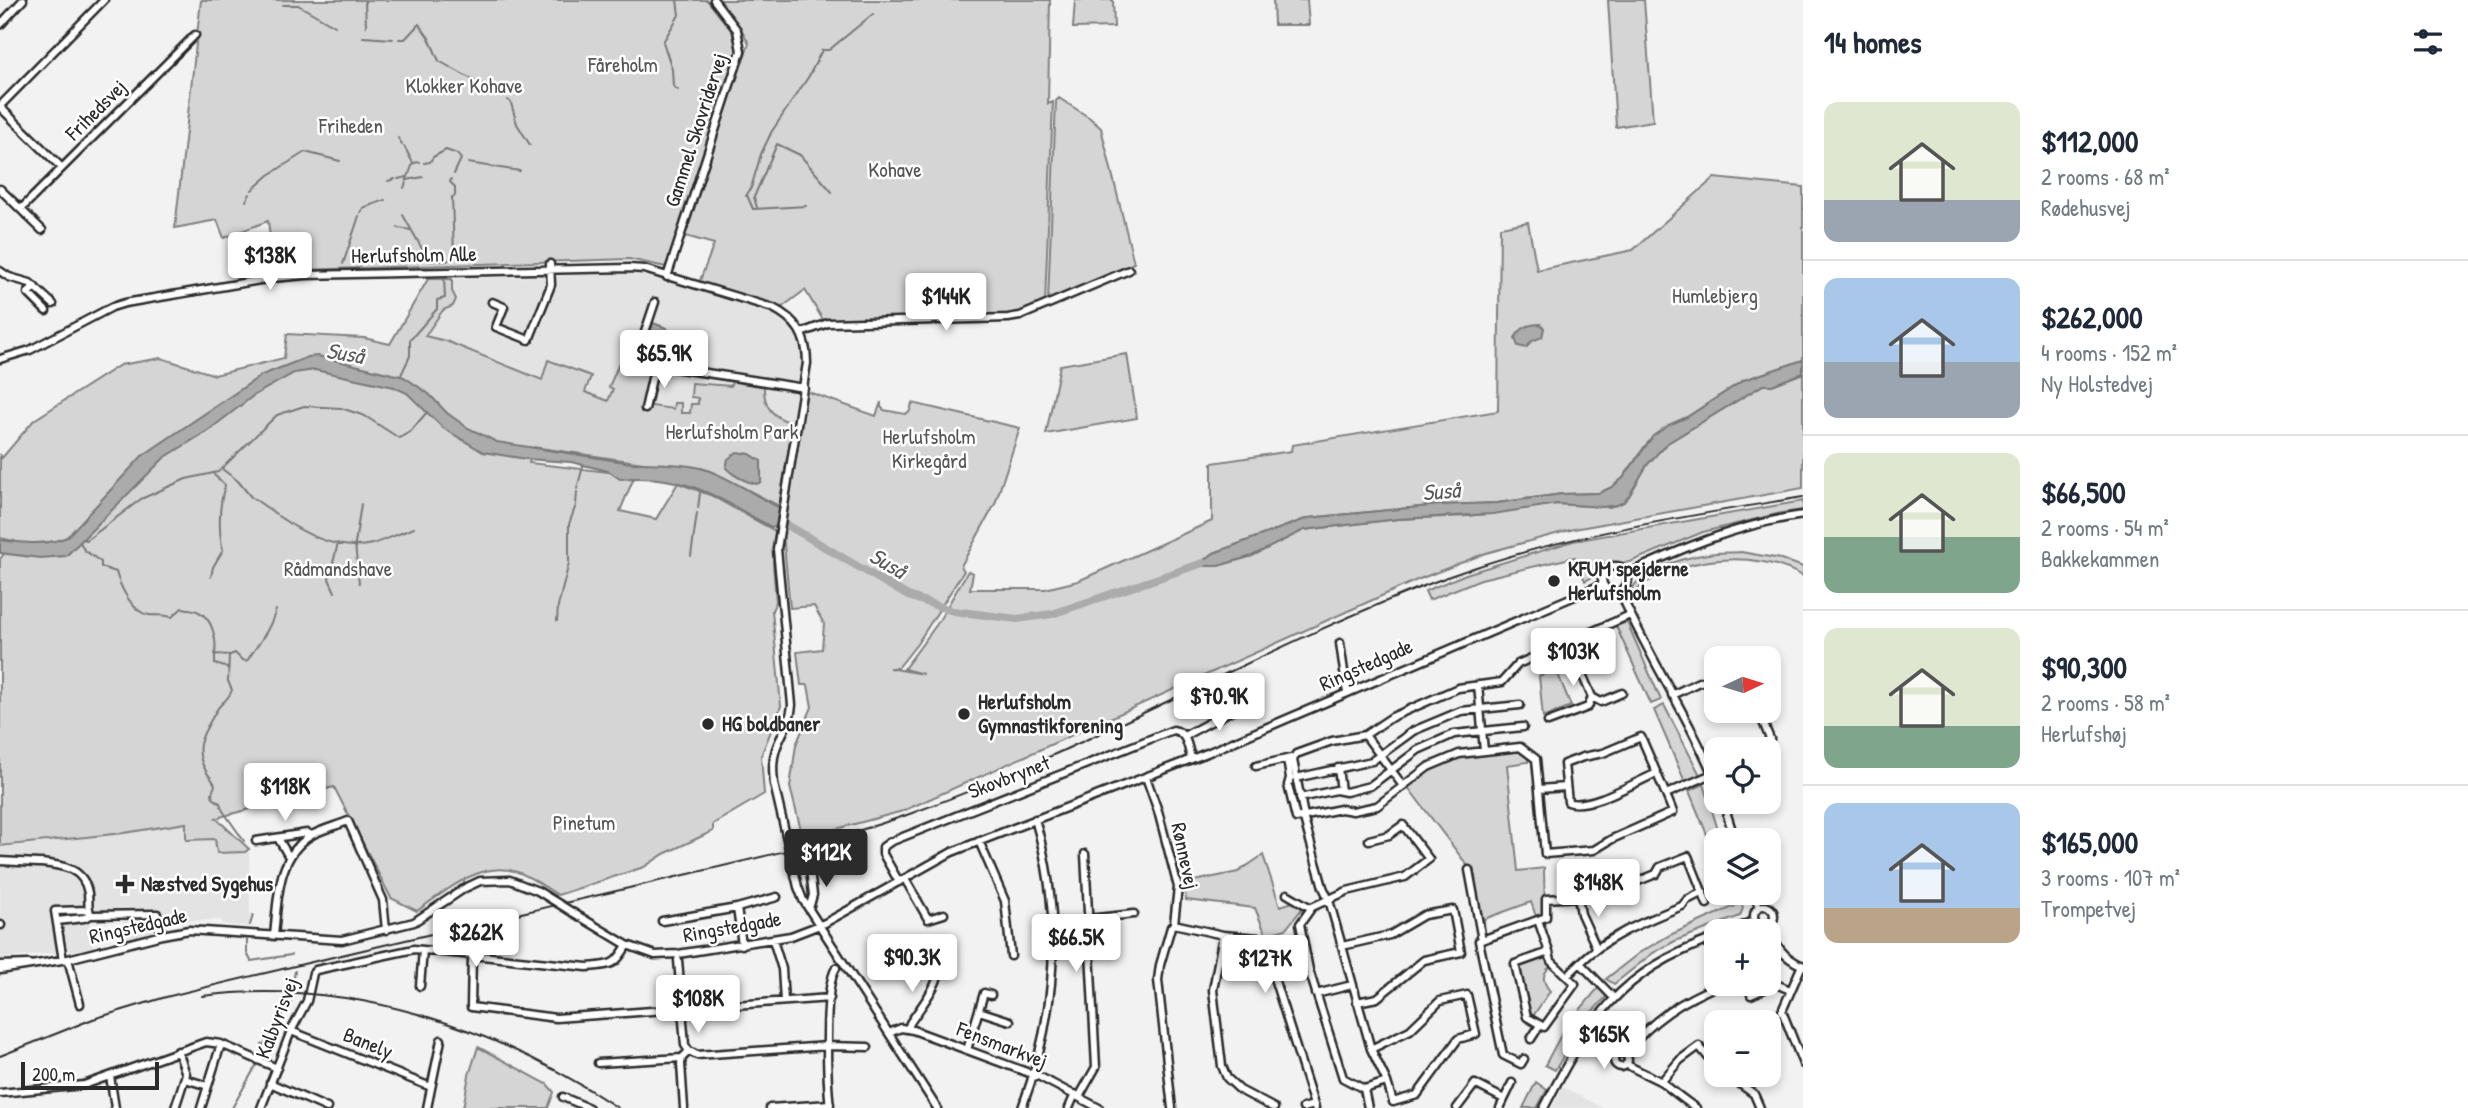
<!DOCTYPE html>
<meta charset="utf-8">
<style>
:root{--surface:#fff;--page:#f6f6f7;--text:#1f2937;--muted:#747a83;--line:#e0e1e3;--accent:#2b2b2b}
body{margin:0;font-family:"Patrick Hand",sans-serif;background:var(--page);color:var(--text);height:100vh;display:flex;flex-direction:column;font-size:26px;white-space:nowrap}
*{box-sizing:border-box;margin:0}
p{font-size:23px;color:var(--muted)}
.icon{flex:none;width:38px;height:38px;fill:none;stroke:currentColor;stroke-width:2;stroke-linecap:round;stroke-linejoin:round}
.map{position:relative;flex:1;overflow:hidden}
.side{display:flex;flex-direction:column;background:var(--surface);width:665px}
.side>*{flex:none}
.needle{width:46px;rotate:86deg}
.buttons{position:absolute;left:1704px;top:646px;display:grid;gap:14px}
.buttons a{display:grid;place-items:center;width:77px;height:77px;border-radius:14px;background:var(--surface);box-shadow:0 4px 10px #0003;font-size:35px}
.scale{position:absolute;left:21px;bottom:18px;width:138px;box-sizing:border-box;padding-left:7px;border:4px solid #2b2b2b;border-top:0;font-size:19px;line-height:24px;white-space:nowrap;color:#2b2b2b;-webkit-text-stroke:5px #fff;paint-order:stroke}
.price{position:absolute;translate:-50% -60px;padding:0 16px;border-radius:7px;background:#fff;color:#222;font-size:23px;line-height:46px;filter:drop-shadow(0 2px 4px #0008)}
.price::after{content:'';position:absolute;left:50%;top:42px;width:21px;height:16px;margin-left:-10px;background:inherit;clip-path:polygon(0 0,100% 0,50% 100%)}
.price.current{background:var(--accent);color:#fff}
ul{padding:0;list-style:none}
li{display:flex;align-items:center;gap:21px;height:175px;padding:0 21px}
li+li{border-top:2px solid var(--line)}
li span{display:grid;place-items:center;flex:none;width:196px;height:140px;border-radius:14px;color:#555}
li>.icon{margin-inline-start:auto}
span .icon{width:84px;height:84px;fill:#fffc;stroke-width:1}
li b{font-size:30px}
h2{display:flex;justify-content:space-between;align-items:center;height:84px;padding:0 21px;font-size:30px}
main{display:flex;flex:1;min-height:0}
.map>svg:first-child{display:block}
.built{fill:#e3e3e3}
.green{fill:#d5d5d5;stroke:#808080;stroke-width:2}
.water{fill:#ababab;stroke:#787878;stroke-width:2}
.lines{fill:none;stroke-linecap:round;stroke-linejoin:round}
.stream{stroke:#787878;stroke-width:2}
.river{stroke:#ababab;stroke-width:8}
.minor-casing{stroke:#2b2b2b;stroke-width:11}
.minor{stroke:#fff;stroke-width:6}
.rail{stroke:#2b2b2b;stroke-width:2}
.minor-bridge-casing{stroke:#2b2b2b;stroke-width:11;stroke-linecap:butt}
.minor-bridge{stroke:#fff;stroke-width:6}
.poi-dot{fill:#2b2b2b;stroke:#fff;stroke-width:2.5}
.labels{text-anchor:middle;stroke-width:5;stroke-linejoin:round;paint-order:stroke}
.park-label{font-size:21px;fill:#565656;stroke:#fff}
.street-label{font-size:21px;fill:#2b2b2b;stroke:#fff}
.poi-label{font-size:21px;font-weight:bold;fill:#2b2b2b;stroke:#fff;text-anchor:start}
.water-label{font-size:23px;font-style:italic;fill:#585858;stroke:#fff}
</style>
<main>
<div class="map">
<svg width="1803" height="1108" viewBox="0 0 1803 1108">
<rect width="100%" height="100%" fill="#f2f2f2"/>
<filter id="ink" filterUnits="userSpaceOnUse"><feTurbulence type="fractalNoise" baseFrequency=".0143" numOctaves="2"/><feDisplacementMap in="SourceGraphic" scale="14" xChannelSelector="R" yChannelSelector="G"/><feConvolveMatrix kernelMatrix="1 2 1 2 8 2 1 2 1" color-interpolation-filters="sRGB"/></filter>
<g filter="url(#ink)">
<path class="built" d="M638 273 773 313 789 324 795 332 800 343 802 358 779 506 711 471 701 468 650 464 534 447 417 345 444 310 455 303 452 279Z
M216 818 249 849 250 927 222 924 221 920 168 921 158 930 127 939 122 919 89 922 94 948 0 959V846L124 833Z
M1562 1087H1563L1603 1108H1552Z"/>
<path class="green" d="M201 0H707L732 31 737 49 666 267 629 259 274 271 268 221 224 238 217 220 175 228Z
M719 0H1050L1048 104 1053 102 1045 303 1030 312 1011 316 823 320 805 290 781 308 699 283 714 244 682 235 749 43 740 27Z
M1075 0H1113L1114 27 1073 28Z
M1273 0H1307L1309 25H1274Z
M1608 0H1644L1653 121 1616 127Z
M1059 98 1090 118 1101 128 1134 263 1048 301 1056 101Z
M1714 178 1803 187V360L1744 380 1687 417 1669 425 1645 446 1623 478 1612 487 1599 493 1562 494 1497 503 1440 505 1308 518 1214 553 1197 565 1218 566 1252 556 1304 530 1398 519 1468 516 1557 504 1609 507C1618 505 1623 503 1629 496L1647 465 1666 444 1763 385H1772L1803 373V488L1574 529 1486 553 1417 580 903 811 803 838 790 787 796 745 812 707 808 685H801L797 652 822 649 824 624 814 606 790 608 783 534 806 391 876 416 881 402V407L884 410 905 414 910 411 912 403 1020 428 995 504 961 566 964 571 917 644 898 668H889L923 674 904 669 937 624 968 571 973 573 970 589H1045L1078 581 1212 521V463L1291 451 1292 445 1498 411 1500 227 1528 222 1537 270 1633 250Z
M428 279H452V291L456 299 453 306 443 310 425 336 446 341 542 380 548 360 591 376 585 392 608 401 613 389 609 387 619 363 658 370 651 406 673 409 674 403H681V413H690L691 404H698V398L691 397 692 383 731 386 732 380 764 385C763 407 773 418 793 423L779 506 711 471 701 468 650 464 534 447 529 463 635 475 620 511 656 519 678 483 710 495 775 531 773 563 776 602 772 610 781 706 761 756 764 794 713 824V831L664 854 644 867 558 895C546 888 533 878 520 873 482 858 446 891 417 911L391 898 334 787 216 818 249 849 245 852 217 853 215 839 186 840V823L124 833 0 846V559L14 541 0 538V454L2 458 34 420 120 365 161 358 215 375 284 358 287 334 364 338 390 344Z
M1127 354 1137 418 1046 434 1060 365Z
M1803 501V510L1781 513 1703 532 1630 562 1605 564 1593 577 1585 581 1575 557 1481 579 1429 600 1425 591 1466 574 1573 541Z
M1741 552 1781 559 1803 567V576C1761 553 1704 555 1662 575 1648 581 1640 584 1633 597H1630C1631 571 1687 557 1708 554 1718 552 1730 553 1741 552Z
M1627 622 1661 700 1651 704 1616 626Z
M1556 669 1571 706 1543 717 1539 676Z
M1664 705 1700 775 1685 782 1654 710Z
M1519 750 1528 756V762L1507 765 1518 871 1544 868 1545 916 1537 919 1531 902 1484 919 1485 937 1470 869 1407 786 1428 769 1462 756Z
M1704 784 1721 840H1717V859L1689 791Z
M1263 855 1280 906 1296 901 1304 906 1286 929 1266 935 1255 908 1186 900 1184 883 1238 872Z
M1730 893H1738L1743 908 1740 916 1675 941 1653 953 1614 984 1606 979 1639 953 1670 935 1735 906Z
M1547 956 1552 965C1541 974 1542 981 1550 991L1533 1016 1530 1014 1520 967 1521 964Z
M1599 987 1607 996 1589 1015 1555 1070 1545 1065 1564 1029Z
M478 1047 547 1084 554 1092 548 1108H463L469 1075Z
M1536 1082 1547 1090 1537 1108H1523Z"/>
<path class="water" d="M653 323 667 328 670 339 665 360 663 362 642 356Z
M1541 324 1544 328 1542 337 1532 341 1526 348 1518 346 1515 338C1521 327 1529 324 1541 324Z
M318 356 404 377 429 394 447 413 468 428 497 442 631 463C648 463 679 464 696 467 721 472 756 496 780 508L776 527H771C718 498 684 472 620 479L608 471 571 462 526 459 483 452 443 428 407 393 394 387 315 370 294 373 253 396 209 430 164 458 66 556 40 558 0 553V540C23 543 46 546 67 537L142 456 262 375 308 357Z
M1803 360V373L1772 385H1763L1666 444 1647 465 1629 496 1624 502 1617 505 1603 507 1557 504 1493 514 1398 519 1304 530 1252 556 1218 566H1196L1214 553 1308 518 1440 505 1497 503 1562 494 1599 493 1612 487 1623 478 1653 436 1669 425 1687 417 1744 380Z
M737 452 750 454 761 461V482L757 484C746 482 734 476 726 468L728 459Z"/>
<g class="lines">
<path class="stream" d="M365 0 366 26
M677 0 679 15 663 42 672 69 673 86 678 90
M283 5H298L335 26
M363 37 393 39
M399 39H405L419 24 429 38 439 61 504 97
M508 100 511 103 517 124 530 145
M398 138 402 144
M404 146 413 163
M424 163 430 162 433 157 446 150 457 154 461 159 454 174
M468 163 520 171
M398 179 407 177
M407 180 423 177
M388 181 395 179
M404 188 413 163 420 162
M252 190 269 175 305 152 340 161
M747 195 753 209 806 206
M746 196 751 188 761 154 772 131 809 76 822 50H829L873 14
M246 201 250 194
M757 208 754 197 777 144 800 155 832 192
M361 213 363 208 385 200
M403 215 429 261H435
M398 228 411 230
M439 261H447L454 256 452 197 455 196V187L450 182 451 179
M343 264 359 216
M401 375 410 356V340L437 309V300L445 298 444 278
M222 469 238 481 251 497
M577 489 583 466
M253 498 276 514
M698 508 700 493
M278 516C304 534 339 552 372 544 386 540 400 533 414 528
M82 539 87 540 141 499 186 479 218 472 277 415 304 406 341 408 365 416 399 438 410 432 427 412
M80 542 84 550 101 562V567L116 572C120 586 132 613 149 615 159 616 161 614 172 617L182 608C187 609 195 609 199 612 213 619 217 641 215 654L229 655 228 681 232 690C228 701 221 702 216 711 205 732 191 746 206 771 209 777 213 779 215 785L212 793 213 798 220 803 223 811 244 841
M691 556 697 513
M211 577 213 567 223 550C218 530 219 505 225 485L214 475
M359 583 355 544 361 504
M335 592 329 579 338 543
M557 621 558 606 569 563V524L576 505 577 492
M215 655V664L228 668
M230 655 235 653 242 660 247 661C258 644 270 630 276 610
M250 925 253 915
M247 940V953L251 961 291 955
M293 983 295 971
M290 1004 291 1002
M261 1055 262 1045 268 1042 277 1020 288 1009
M232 1108 257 1064"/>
<path class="river" d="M777 519 908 596 953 611 1017 619 1052 614 1203 563"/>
<defs>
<path id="minor" d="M0 25 23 0
M0 106 104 0
M0 107 62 168
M0 189 42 230
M21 209 195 35
M0 271 9 277 30 283 53 304
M667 277 741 51 737 30 714 0
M35 287 28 293 46 311
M492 302 504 307 496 327 529 340 551 285 550 264
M655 302 635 362 804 388
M801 333 828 323 1008 318 1020 316 1129 270
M0 359 30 350 112 307 125 303 272 278 306 275 629 268 644 269 773 308C797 320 807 337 807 363L777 549 792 705C791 722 781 734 776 749 772 761 773 772 774 784L798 887 803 900 937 1108
M645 409 655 365
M1602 579a13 13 0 1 1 26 0a13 13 0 1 1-26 0Z
M1627 574C1684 547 1740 524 1803 515
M1620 592C1649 658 1690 718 1717 785
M1340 643 1347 693
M1478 685 1484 751
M1672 695 1699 682 1717 681
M1592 697 1601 702 1622 693
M1758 710 1770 739
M1548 722 1588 707 1592 697 1568 642
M1365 735 1403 786
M1184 736 1242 705
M1287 759 1290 778 1288 785 1296 818 1341 809 1353 811 1377 806 1428 767 1459 754 1520 747 1536 759 1545 854 1594 850 1612 839 1673 812C1663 787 1652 762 1641 737L1603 753 1583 757 1564 764 1568 802C1588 810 1636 782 1657 773
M1256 766 1291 758
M1338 768 1341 791
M1146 777 1158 811 1178 887 1174 924 1171 927 1160 965 1158 980 1172 1108
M1296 778 1372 761 1413 731 1461 711 1520 705
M1539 789 1566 787
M1666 794 1712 774
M1300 798 1336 790 1346 792 1370 786 1418 750 1454 734 1523 727
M1723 802 1735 840
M1303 816 1323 887 1329 900 1371 1049 1387 1082
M1304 816 1293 760 1296 754 1332 741 1365 735 1392 717 1458 688 1502 682 1518 664 1630 615
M278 838 289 857
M256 841 307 833 312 835
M979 841 1005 901 1011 956
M0 861 38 863
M41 863C62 865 84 868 88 893 89 901 87 908 91 915L157 914 162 935
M1469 870 1482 940
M905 879 928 919 944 914
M899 882 883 854V847L890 842 1173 730C1187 732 1188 747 1191 759
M1753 892 1759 907
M1287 894 1311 908
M1578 897 1581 914 1596 947
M1754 916a10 10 0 1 1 20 0a10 10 0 1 1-20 0Z
M737 908 742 945
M809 909 813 895 809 861
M572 912 627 945 655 955 678 954 791 936 825 923 952 852 1207 753 1603 584
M1088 919 1134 914
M1538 920 1549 952
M57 921 84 918 91 915
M662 921 737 908 777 897
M1174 924 1223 935 1258 938 1262 940 1315 1108
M1768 924C1776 946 1782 957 1803 966
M0 925H1
M1732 931 1755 920
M1223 935 1213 990 1222 1066 1227 1078 1240 1090 1274 1108
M274 936C278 900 276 856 312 835 323 829 336 826 348 821L383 900 386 930
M773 940 782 969 784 1001
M1342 946 1390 935 1424 915 1453 910 1461 952 1424 960 1377 998 1357 1002
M1549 952 1551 961 1575 984 1544 1027 1527 1017 1515 964Z
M472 955 471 1007 556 1018 830 998
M68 959 80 1004
M63 960 55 911 88 910
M678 960 685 1045 689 1051 682 1058 681 1064 684 1108
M1580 963C1608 935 1646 921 1682 906L1687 900 1703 892
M1769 963 1781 953
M0 965 29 964
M1802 965 1782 1011 1803 1064
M0 970 68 959 162 935 189 930 342 940 414 922 465 888 480 881 510 880 538 891
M1567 976 1580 963 1614 998
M420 986 423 950
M1316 994 1352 985
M1751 995 1776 984 1790 990
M979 1011 1010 1021
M908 1029 910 1023C922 1004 948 977 936 955
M291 1031 431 1087
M889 1033 901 1028 913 1030 1040 1077 1099 1108
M1583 1035 1615 1057
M1531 1039 1540 1025
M967 1050 984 993 991 995
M689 1051 697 1055 828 1046 868 1047
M1614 1060a7 7 0 1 1 14 0a7 7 0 1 1-14 0Z
M1625 1054C1651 1020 1682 1000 1722 984
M1524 1059 1521 1064 1503 1055 1479 941 1546 917V899L1595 896 1606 891 1616 890 1656 874 1660 867 1688 856 1707 904
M598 1063 682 1058
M1626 1064C1635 1070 1658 1079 1663 1083 1674 1092 1684 1100 1696 1108
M1726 1074 1754 1094 1760 1108
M110 1076 115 1108
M185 1079 208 1086
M1662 1081 1680 1060 1699 1046 1717 1068
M270 1083 327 1108
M1364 1089 1387 1082 1393 1102 1417 1095 1458 1039 1476 1034 1467 995 1440 1001 1410 1030 1371 1049
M0 1093 84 1085 206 1042 221 1044 277 1068
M563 1097 589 1108
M1079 1097 1096 1067 1085 854
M175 1108 186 1074 178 1051
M201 1108 221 1044
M261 1108 291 1031 307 1001 313 973 316 970 414 949 587 967C610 965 615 967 627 945
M427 1108 441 1040
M770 1108 830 1104
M830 1108C827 1081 823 988 836 968
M1022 1108C1057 1014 1063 916 1035 819
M1069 1108 1075 1094
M1303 1108 1314 1105
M1368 1108 1364 1089 1343 1078 1309 970 1300 924 1312 907 1347 891 1405 877 1429 859 1403 825 1389 835 1369 840
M1457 1108 1475 1084 1504 1099
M1500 1108 1512 1083
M1544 1108C1590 1019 1618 972 1717 937"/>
</defs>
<use href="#minor" class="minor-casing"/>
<use href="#minor" class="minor"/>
<path class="rail" d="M202 996C350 977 496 1027 618 1108
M0 1056 93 1019 166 997C320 959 475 924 629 888 721 866 815 847 904 816 1091 749 1264 645 1450 576 1564 534 1683 517 1803 497"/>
<defs>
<path id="minor-bridge" d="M538 891 572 912"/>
</defs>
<use href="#minor-bridge" class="minor-bridge-casing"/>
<use href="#minor-bridge" class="minor-bridge"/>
</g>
</g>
<g class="poi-dot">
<circle cx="1554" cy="581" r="7"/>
<circle cx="964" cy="714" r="7"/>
<circle cx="708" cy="724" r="7"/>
<path d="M121.5 873.5h7v7h7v7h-7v7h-7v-7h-7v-7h7z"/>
</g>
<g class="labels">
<g class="park-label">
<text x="623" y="72">Fåreholm</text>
<text x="464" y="93">Klokker Kohave</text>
<text x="351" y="133">Friheden</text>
<text x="895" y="177">Kohave</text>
<text x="1715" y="303">Humlebjerg</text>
<text x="732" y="439">Herlufsholm Park</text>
<text x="929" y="444">Herlufsholm<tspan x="929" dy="24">Kirkegård</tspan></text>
<text x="338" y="576">Rådmandshave</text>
<text x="584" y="830">Pinetum</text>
</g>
<g class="street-label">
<text transform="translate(96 110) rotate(-45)" y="7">Frihedsvej</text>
<text transform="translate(696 130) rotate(-72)" y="7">Gammel Skovridervej</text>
<text transform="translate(414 255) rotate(-1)" y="7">Herlufsholm Alle</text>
<text transform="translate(1366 665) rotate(-24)" y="7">Ringstedgade</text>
<text transform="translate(1009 777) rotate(-21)" y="7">Skovbrynet</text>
<text transform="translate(1185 856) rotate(78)" y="7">Rønnevej</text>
<text transform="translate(138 926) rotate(-13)" y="7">Ringstedgade</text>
<text transform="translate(732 927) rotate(-10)" y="7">Ringstedgade</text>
<text transform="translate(277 1018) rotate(-69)" y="7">Kalbyrisvej</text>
<text transform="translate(368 1043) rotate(22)" y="7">Banely</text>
<text transform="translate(1002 1045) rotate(21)" y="7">Fensmarkvej</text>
</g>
<g class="poi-label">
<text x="1568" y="576">KFUM spejderne<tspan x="1568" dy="24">Herlufsholm</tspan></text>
<text x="978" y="709">Herlufsholm<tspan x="978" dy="24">Gymnastikforening</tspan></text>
<text x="722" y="731">HG boldbaner</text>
<text x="141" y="891">Næstved Sygehus</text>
</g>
<g class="water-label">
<text transform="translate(345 353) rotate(9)" y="8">Suså</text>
<text transform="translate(1441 491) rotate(-5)" y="8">Suså</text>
<text transform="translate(888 563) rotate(30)" y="8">Suså</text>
</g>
</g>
</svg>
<div class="buttons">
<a><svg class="needle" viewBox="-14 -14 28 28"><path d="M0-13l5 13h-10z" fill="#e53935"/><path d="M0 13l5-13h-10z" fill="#747a83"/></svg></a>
<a><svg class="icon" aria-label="locate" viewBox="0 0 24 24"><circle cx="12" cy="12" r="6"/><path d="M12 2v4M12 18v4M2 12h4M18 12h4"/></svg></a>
<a><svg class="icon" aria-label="layers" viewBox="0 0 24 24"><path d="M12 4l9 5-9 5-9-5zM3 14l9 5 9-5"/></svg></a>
<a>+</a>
<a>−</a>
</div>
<div class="scale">200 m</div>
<b class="price" style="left:270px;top:292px">$138K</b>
<b class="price" style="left:946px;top:333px">$144K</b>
<b class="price" style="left:664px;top:390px">$65.9K</b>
<b class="price" style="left:1573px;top:688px">$103K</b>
<b class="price" style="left:1219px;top:733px">$70.9K</b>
<b class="price" style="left:285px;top:823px">$118K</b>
<b class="price current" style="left:826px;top:889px">$112K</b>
<b class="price" style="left:1598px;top:919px">$148K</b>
<b class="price" style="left:476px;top:969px">$262K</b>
<b class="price" style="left:1076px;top:974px">$66.5K</b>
<b class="price" style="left:912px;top:994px">$90.3K</b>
<b class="price" style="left:1265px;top:995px">$127K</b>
<b class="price" style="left:698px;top:1035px">$108K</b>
<b class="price" style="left:1604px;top:1071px">$165K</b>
</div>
<section class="side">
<h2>14 homes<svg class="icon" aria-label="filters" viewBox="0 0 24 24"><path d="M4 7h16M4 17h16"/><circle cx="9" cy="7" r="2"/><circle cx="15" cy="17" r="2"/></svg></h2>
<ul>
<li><span style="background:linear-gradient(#dfe7d0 70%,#9aa5b1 0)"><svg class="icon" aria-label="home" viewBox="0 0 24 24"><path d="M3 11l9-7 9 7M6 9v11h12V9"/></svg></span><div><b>$112,000</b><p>2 rooms · 68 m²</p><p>Rødehusvej</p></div></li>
<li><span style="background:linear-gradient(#a9c7e8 60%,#9aa5b1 0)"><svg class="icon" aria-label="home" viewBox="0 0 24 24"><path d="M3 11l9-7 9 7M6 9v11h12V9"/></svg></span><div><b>$262,000</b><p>4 rooms · 152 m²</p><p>Ny Holstedvej</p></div></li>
<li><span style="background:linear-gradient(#dfe7d0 60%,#7fa58c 0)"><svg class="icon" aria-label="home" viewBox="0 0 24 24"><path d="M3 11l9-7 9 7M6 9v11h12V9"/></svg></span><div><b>$66,500</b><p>2 rooms · 54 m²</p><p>Bakkekammen</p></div></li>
<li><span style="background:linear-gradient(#dfe7d0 70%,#7fa58c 0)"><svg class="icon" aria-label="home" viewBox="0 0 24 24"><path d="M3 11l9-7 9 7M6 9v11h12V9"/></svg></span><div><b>$90,300</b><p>2 rooms · 58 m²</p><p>Herlufshøj</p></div></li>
<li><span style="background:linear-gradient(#a9c7e8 75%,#b9a48a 0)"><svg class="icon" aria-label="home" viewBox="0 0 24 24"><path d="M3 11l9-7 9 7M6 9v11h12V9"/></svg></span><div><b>$165,000</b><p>3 rooms · 107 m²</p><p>Trompetvej</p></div></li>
</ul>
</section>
</main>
